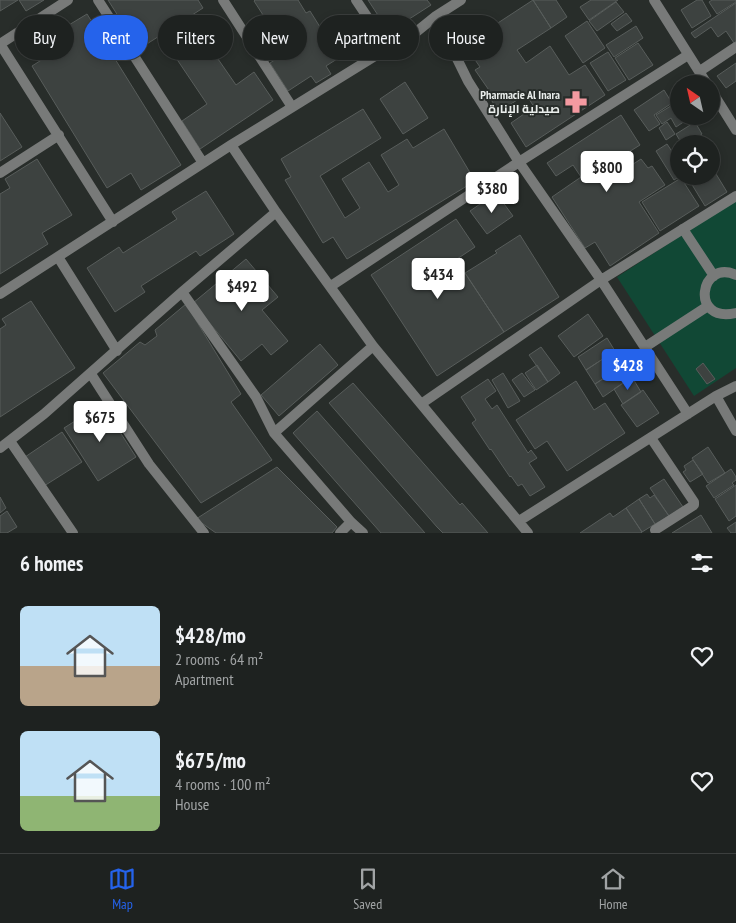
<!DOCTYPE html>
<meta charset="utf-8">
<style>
:root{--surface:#1e2220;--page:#262a29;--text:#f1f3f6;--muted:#a1a4a5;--line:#3c3f3e;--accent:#2563eb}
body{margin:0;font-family:"PT Sans Narrow",Cairo,sans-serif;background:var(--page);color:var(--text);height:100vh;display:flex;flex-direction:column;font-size:19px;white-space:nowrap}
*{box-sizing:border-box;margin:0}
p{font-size:16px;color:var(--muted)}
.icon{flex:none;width:28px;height:28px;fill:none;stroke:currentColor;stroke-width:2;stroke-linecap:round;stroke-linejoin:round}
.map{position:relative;height:533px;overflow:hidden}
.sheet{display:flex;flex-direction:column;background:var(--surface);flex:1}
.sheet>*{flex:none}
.top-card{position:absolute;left:15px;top:15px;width:706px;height:45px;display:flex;gap:10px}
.needle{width:32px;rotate:326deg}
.tools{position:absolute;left:670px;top:75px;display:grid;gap:10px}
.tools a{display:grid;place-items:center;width:50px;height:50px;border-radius:50%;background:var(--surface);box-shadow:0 2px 8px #0003,0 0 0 1px var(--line);font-size:25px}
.price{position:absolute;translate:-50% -42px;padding:0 11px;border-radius:5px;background:#fff;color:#222;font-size:16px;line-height:32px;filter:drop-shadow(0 1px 2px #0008)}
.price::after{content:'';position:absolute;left:50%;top:30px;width:15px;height:11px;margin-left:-8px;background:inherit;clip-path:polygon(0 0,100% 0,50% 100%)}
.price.on{background:var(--accent);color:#fff}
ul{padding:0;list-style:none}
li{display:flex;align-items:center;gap:15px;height:125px;padding:0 20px}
li span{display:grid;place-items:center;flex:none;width:140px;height:100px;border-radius:8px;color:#555}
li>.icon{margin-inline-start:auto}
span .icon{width:60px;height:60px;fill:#fffc;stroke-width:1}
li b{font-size:21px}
h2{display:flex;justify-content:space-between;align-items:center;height:60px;padding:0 20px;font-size:21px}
.tag{padding:0 18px;border-radius:22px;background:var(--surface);box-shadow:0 2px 8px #0003,0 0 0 1px var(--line);font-size:18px;line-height:45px}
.tag.on{background:var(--accent);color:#fff}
.tab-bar{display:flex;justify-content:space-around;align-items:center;height:70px;border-top:1px solid var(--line);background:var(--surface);font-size:14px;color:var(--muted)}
.tab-bar a{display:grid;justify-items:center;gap:2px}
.tab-bar .on{color:var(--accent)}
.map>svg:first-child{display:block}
.green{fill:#114835}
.building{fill:#3d4240;stroke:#585d5b}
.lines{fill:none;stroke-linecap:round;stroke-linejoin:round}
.pedestrian{stroke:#787a79;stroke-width:10}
.minor{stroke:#787a79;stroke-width:10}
.labels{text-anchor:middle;stroke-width:4;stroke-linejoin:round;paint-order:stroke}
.poi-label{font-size:12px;font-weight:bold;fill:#eaeeec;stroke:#282d2a;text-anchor:end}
</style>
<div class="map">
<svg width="736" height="533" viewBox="0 0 736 533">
<rect width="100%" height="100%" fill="#282d2a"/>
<path class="green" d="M736 200V368L694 396 617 277Z"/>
<path class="building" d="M0 0H18L0 11Z
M19 0H44L26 11Z
M108 0H198L203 8 139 49Z
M255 0H298L306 13 310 11 320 27 340 15 359 45 326 66 331 74 316 83 311 76 288 91 270 63 287 52 254 1Z
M368 0H427L431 5 389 32Z
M533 0H556L567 17 551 28Z
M533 0 551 28 517 50 526 63 550 46 569 75 585 65 605 95 526 147 511 123 534 107 526 94 499 112 490 98 493 96 475 70 480 67 462 41 476 33 478 36Z
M591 0H618L589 20 580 7Z
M697 0H702L711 16 692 28 681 10Z
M712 0H736V2L717 14 709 2Z
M616 2 624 12 597 31 589 21Z
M736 3V41L734 43 726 31 718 37 711 27 695 38 691 33Z
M626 13 632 21 617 31 611 24Z
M87 14 181 165 141 190 131 173 107 188 32 66 62 47 54 34Z
M587 21 605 48 583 63 565 36Z
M636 26 643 38 614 57 606 45Z
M200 33 236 85 254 72 273 100 200 149 182 121 207 104 172 52Z
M638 43 653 65 629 80 615 58Z
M608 52 626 80 608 91 590 63Z
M736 63V81L726 88 717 76Z
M405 82 428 118 403 134 380 99Z
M664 90 672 103 654 115 660 124 649 131 634 110Z
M674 104 679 111V116H682L685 121 676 127 671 118 662 124 656 115Z
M363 109 381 138 320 176 345 218 360 208 342 179 369 162 388 192 399 185 381 155 407 139 413 148 444 129 475 181 347 259 333 237 323 243 285 180 291 177 281 159Z
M0 113 22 147 0 161Z
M621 115 640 145 600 170 607 181 641 159 648 168 652 166 665 185 639 202 659 233 610 266 595 242 585 248 552 197 581 177 573 165 556 176 547 163Z
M667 122 675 134 666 140 659 128Z
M695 122 702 134 687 144H682L676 134Z
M703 136 708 144H691Z
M667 144 679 162V176H680L674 180 656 151Z
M711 149 720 162 711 167Z
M37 159 72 215 42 233 48 244 0 274V194L10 188 5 179Z
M713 169 727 192 705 206 691 183 702 176H711V171Z
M681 178 699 206 660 231 642 202Z
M206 191 234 234 200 256 196 251 141 286 145 292 115 312 87 268 119 247 123 253 177 219 172 212Z
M496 193 513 216 487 234 470 211Z
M456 219 475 247 433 275 442 288 465 273 504 332 437 376 371 275Z
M520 235 559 297 504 332 465 273 497 253 495 251Z
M246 259 278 297 262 310 288 341 271 355 262 344 241 361 193 303Z
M31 301 75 368 0 417V329L6 325 2 319Z
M186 304 241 394 231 402 272 460 201 503 103 373 140 342 145 345 157 336 155 330Z
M588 314 603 336 574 357 558 336Z
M607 338 615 351 586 370 578 357Z
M320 344 338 365 279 416 261 395Z
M541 347 560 373 548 382 529 355Z
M615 351 624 365 595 384 586 370Z
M703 363 715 379 707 384 696 369Z
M537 365 548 382 536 390 525 373Z
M624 365 632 377 603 397 595 384Z
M503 373 520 401 508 408 492 380Z
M522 373 535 390 524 397 512 380Z
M632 377 641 392 623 404 614 389Z
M488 379 496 391 485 399 492 409 497 405 528 453 531 450 537 458 529 463 545 487 530 496 522 484 518 486 511 476 510 477 491 449 490 450 472 423 476 420 461 397Z
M576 381 594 410 605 403 625 433 567 471 547 441 535 449 516 420Z
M353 383 460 505 462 503 488 533H443L437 527 329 403Z
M643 390 659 413 637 427 621 405Z
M102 404 136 457 98 481 64 428Z
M317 411 425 533H381L293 433Z
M62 432 82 462 44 486 25 457Z
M708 447 725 473 708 483 692 458Z
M693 460 703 474 690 482 683 472 686 470 684 466Z
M277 467 337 527 332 533H216L196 519Z
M731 469 736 477V480L732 483 734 485 714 498 706 486Z
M664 479 683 507 669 516 650 488Z
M736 485V516L729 521 715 499Z
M647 494 650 498 654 495 669 516 655 524 639 499Z
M0 497 6 508 0 513Z
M639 499 655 524 642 532 626 508Z
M626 508 642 532 641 533H580L610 513 613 517Z
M7 511 17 527 7 533H0V516Z
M701 515 712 533H672Z
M736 522V533H731L727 528Z"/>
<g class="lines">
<path class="pedestrian" d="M683 229 714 276
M736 275C700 258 689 324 736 313
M645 347 708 306"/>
<path class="minor" d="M68 0 0 44 113 222
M98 0 203 163
M223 0 292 107
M356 0 388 48
M654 0 707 84
M436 16 468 81 519 162 601 280 688 414
M700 71 736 47
M711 90 736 130
M231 145 276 212 373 346 528 533
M0 173 59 135
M58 257 117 351
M331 286 519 162 688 55
M182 292 256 397 274 433 351 522 363 533
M0 294 231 145 388 48 410 37 436 16 461 0
M91 374 149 464 204 533
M716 396 736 431
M421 404 601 280 736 196
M274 433 373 346
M651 438 694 502V505L655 530
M10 441 73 533
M0 448 44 414 182 292 276 212
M519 521 716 396 736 386
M340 533 351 522"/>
</g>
<defs>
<symbol id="pharmacy-bare" viewBox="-9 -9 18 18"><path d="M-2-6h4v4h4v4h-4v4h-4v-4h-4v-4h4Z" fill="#f49aa1" stroke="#282d2a" stroke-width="2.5" paint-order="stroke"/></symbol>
</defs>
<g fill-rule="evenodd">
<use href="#pharmacy-bare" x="560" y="86" width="32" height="32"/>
</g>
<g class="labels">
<g class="poi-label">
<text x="560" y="99">Pharmacie Al Inara<tspan x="560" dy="14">صيدلية الإنارة</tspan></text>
</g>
</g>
</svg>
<div class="tools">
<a><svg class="needle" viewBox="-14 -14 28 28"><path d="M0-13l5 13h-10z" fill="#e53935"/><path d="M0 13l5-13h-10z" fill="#a1a4a5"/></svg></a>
<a><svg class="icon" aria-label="locate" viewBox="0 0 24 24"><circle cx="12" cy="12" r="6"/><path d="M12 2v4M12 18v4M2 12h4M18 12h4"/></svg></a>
</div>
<b class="price" style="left:607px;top:193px">$800</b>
<b class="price" style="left:492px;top:214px">$380</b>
<b class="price" style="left:438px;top:300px">$434</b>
<b class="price" style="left:242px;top:312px">$492</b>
<b class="price on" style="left:628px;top:391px">$428</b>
<b class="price" style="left:100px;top:443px">$675</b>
<div class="top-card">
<a class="tag">Buy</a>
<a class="tag on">Rent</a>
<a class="tag">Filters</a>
<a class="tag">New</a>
<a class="tag">Apartment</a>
<a class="tag">House</a>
</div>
</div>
<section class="sheet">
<h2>6 homes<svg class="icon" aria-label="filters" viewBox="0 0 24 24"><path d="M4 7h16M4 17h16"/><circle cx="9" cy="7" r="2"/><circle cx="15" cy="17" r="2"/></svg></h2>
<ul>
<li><span style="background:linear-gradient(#bfe0f5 60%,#b9a48a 0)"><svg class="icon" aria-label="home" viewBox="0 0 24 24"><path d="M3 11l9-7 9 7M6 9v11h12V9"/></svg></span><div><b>$428/mo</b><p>2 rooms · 64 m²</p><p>Apartment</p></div><svg class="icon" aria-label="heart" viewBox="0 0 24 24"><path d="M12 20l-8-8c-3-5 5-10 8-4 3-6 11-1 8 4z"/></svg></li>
<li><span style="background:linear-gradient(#bfe0f5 65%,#8fb573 0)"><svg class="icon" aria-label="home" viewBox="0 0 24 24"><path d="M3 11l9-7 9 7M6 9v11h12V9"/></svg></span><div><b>$675/mo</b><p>4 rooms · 100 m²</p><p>House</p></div><svg class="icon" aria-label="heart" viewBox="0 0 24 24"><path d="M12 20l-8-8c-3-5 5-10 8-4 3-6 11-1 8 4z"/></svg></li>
</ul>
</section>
<nav class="tab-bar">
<a class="on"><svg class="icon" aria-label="map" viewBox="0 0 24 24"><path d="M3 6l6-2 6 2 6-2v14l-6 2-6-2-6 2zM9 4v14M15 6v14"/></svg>Map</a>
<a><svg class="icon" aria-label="saved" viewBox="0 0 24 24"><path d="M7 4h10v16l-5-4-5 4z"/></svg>Saved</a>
<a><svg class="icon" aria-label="home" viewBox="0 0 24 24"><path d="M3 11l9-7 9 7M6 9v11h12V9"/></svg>Home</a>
</nav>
